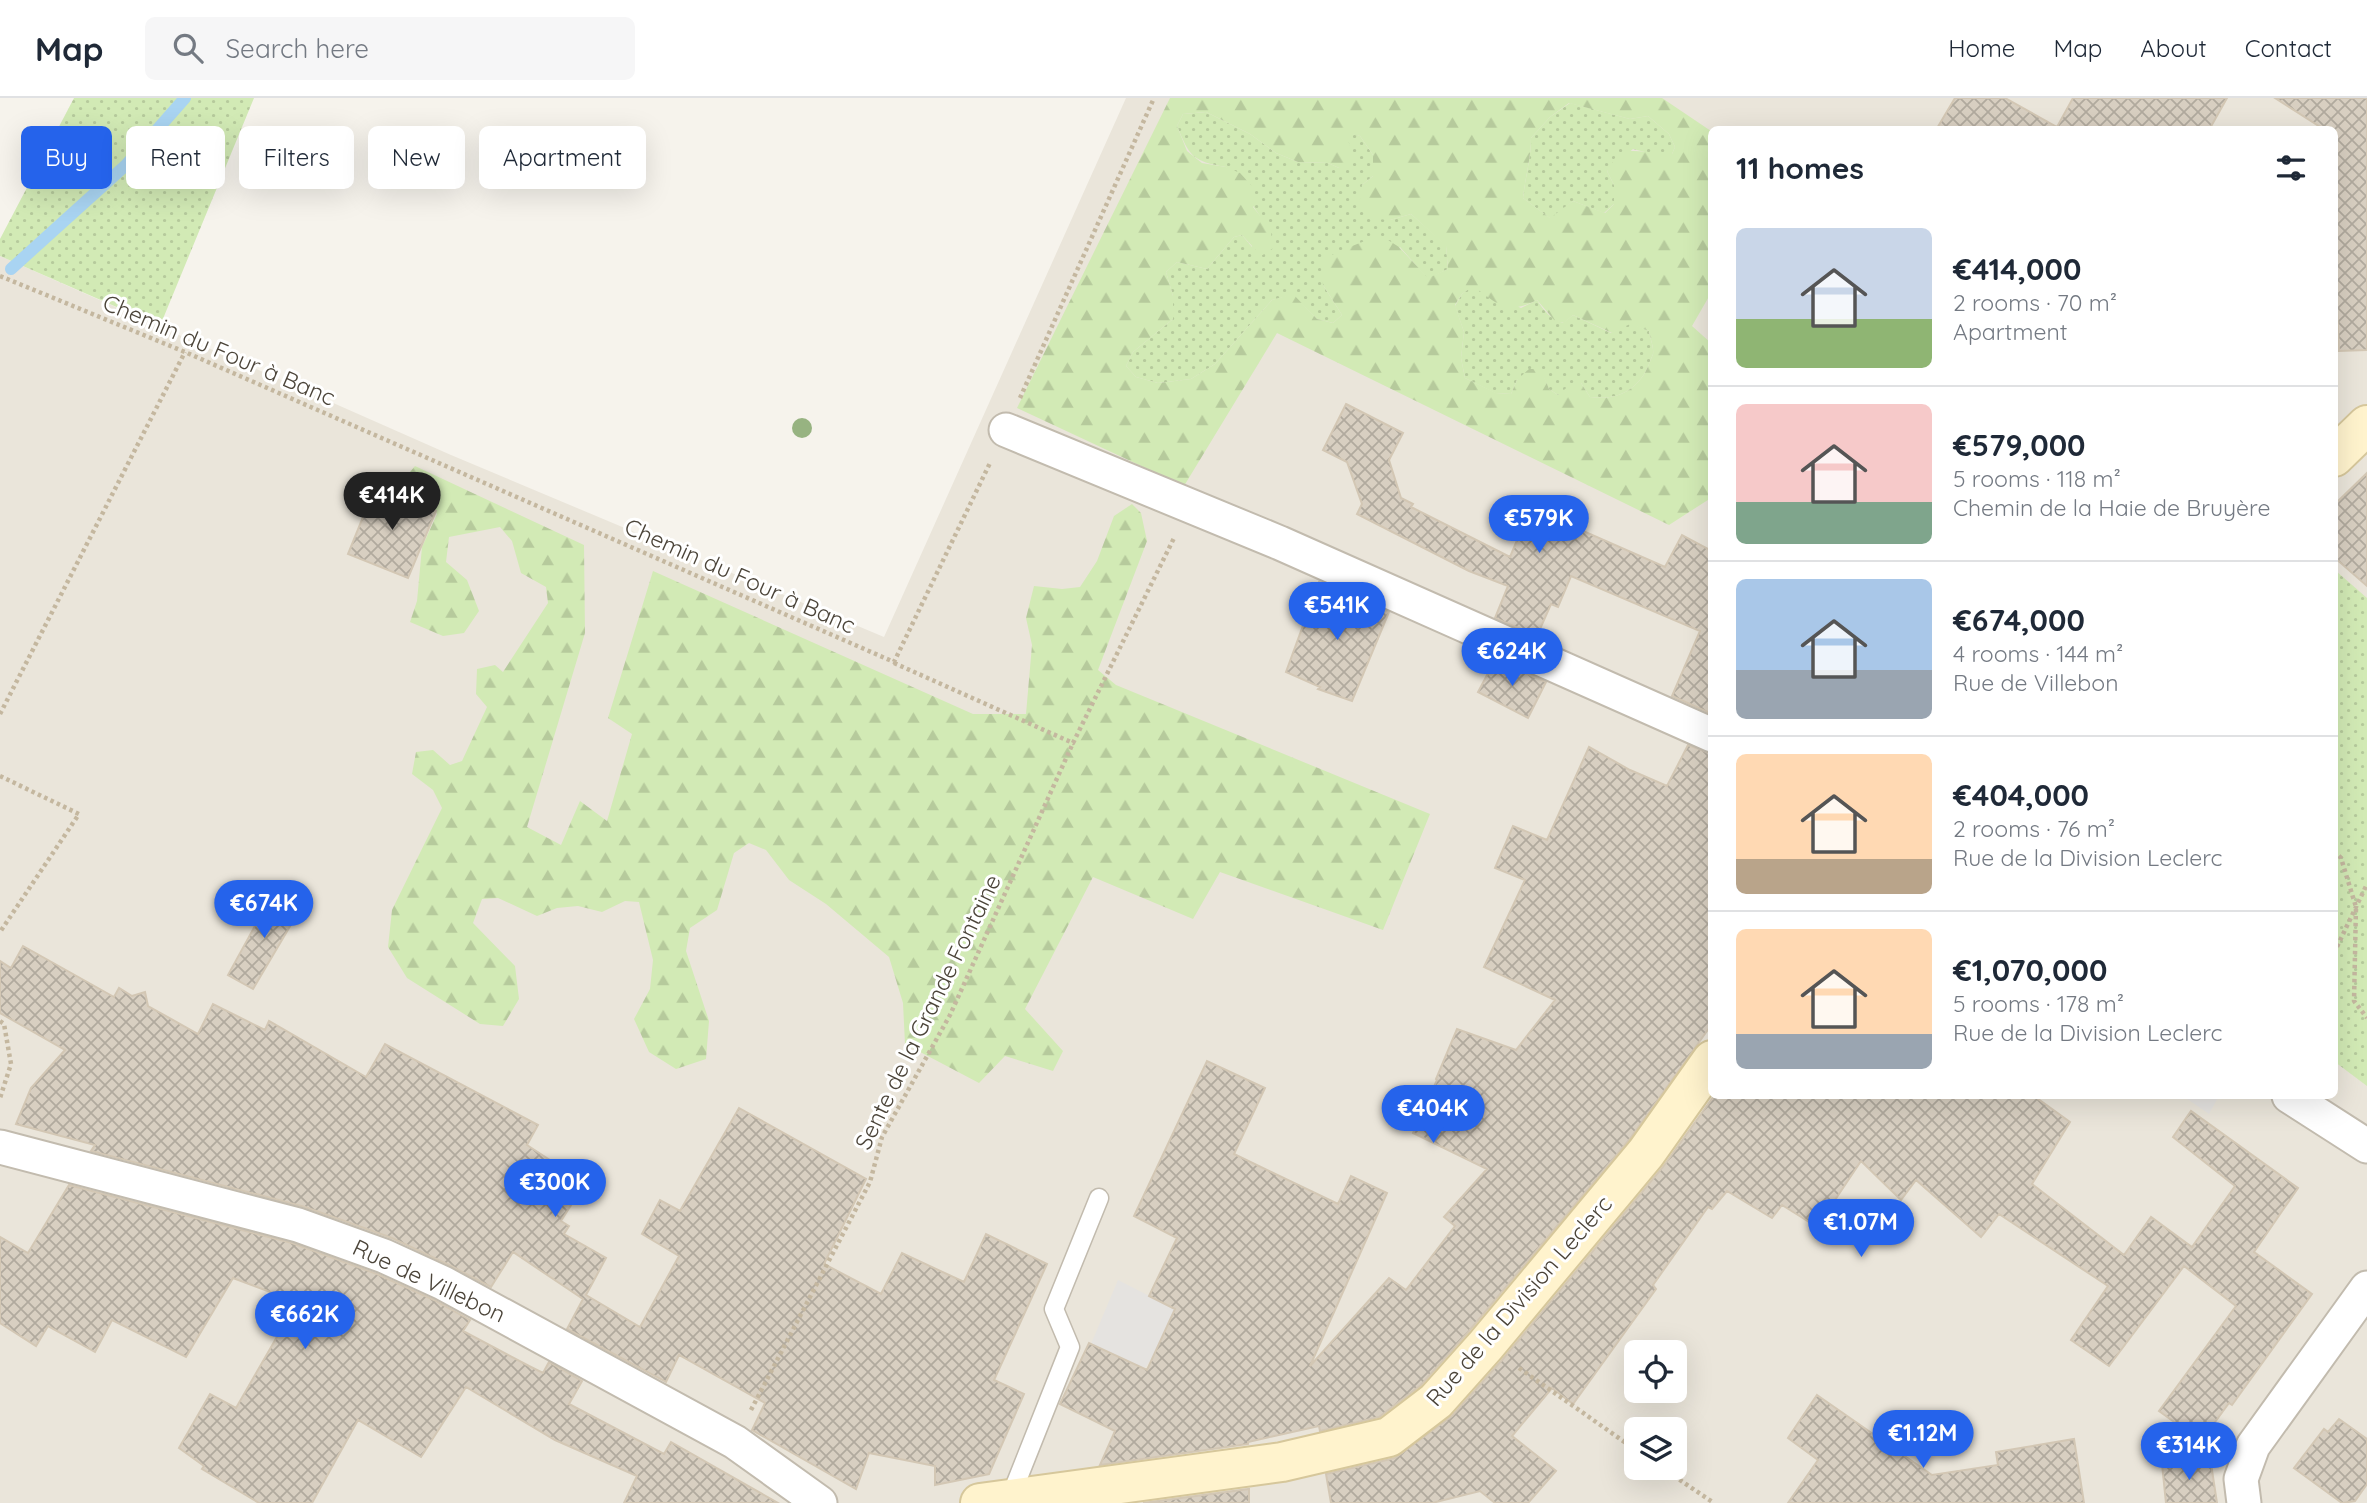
<!DOCTYPE html>
<meta charset="utf-8">
<style>
:root{--surface:#fff;--page:#f6f6f7;--text:#1f2937;--muted:#747a83;--line:#e0e1e3;--accent:#2563eb}
body{margin:0;font-family:Quicksand,sans-serif;background:var(--page);color:var(--text);height:100vh;display:flex;flex-direction:column;font-size:26px;white-space:nowrap}
*{box-sizing:border-box;margin:0}
p{font-size:23px;color:var(--muted)}
.icon{flex:none;width:38px;height:38px;fill:none;stroke:currentColor;stroke-width:2;stroke-linecap:round;stroke-linejoin:round}
.map{position:relative;flex:1;overflow:hidden}
.details{position:absolute;left:1708px;top:28px;width:630px;height:973px;display:flex;flex-direction:column;background:var(--surface);border-radius:10px;box-shadow:0 7px 28px #0002}
.details>*{flex:none}
.top-card{position:absolute;left:21px;top:28px;width:665px;height:63px;display:flex;gap:14px}
.tools{position:absolute;left:1624px;top:1242px;display:grid;gap:14px}
.tools a{display:grid;place-items:center;width:63px;height:63px;border-radius:10px;background:var(--surface);box-shadow:0 7px 28px #0002;font-size:35px}
.price{position:absolute;translate:-50% -60px;padding:0 16px;border-radius:24px;background:var(--accent);color:#fff;font-size:23px;line-height:46px;filter:drop-shadow(0 2px 4px #0008)}
.price::after{content:'';position:absolute;left:50%;top:42px;width:21px;height:16px;margin-left:-10px;background:inherit;clip-path:polygon(0 0,100% 0,50% 100%)}
.price.on{background:#222;color:#fff}
ul{padding:0;list-style:none}
li{display:flex;align-items:center;gap:21px;height:175px;padding:0 28px}
li+li{border-top:2px solid var(--line)}
li span{display:grid;place-items:center;flex:none;width:196px;height:140px;border-radius:10px;color:#555}
li>.icon{margin-inline-start:auto}
span .icon{width:84px;height:84px;fill:#fffc;stroke-width:1}
li b{font-size:30px}
h2{display:flex;justify-content:space-between;align-items:center;height:84px;padding:0 28px;font-size:30px}
.pill{padding:0 24px;border-radius:10px;background:var(--surface);box-shadow:0 7px 28px #0002;font-size:24px;line-height:63px}
.pill.on{background:var(--accent);color:#fff}
header{display:flex;align-items:center;gap:42px;box-sizing:border-box;height:98px;padding:0 35px;background:var(--surface);border-bottom:2px solid var(--line)}
header strong{font-size:33px}
nav{display:flex;gap:38px;margin-inline-start:auto;font-size:24px}
.search{width:490px;height:63px;background:var(--page);display:flex;align-items:center;gap:18px;box-sizing:border-box;padding:0 24px;border-radius:10px;color:var(--muted);font-size:26px}
.map>svg:first-child{display:block}
.residential{fill:#eae5da;fill-rule:evenodd}
.grass{fill:url(#grass-dots)}
.forest{fill:url(#forest-firs);fill-rule:evenodd}
.parking{fill:#e5e3e0}
.lines{fill:none;stroke-linecap:round;stroke-linejoin:round}
.stream{stroke:#a9d4f2;stroke-width:12}
.building{fill:url(#building-cross-hatch);stroke:#d3c7b4;stroke-width:2}
.lane-casing{stroke:#c2bbae;stroke-width:21}
.street-casing{stroke:#c2bbae;stroke-width:37}
.secondary-casing{stroke:#d6c79b;stroke-width:42}
.path{stroke:#c4b79f;stroke-width:4.5;stroke-dasharray:3.5 3.5;stroke-linecap:butt}
.lane{stroke:#fff;stroke-width:18}
.street{stroke:#fff;stroke-width:33}
.secondary{stroke:#fff3cd;stroke-width:38}
.tree{fill:#97b381}
.labels{text-anchor:middle;stroke-width:6;stroke-linejoin:round;paint-order:stroke}
.street-label{font-size:23px;fill:#4b4439;stroke:#fff}
</style>
<header>
<strong>Map</strong>
<div class="search"><svg class="icon" aria-label="search" viewBox="0 0 24 24"><circle cx="10" cy="10" r="6"/><path d="M15 15l6 6"/></svg>Search here</div>
<nav><a>Home</a><a>Map</a><a>About</a><a>Contact</a></nav>
</header>
<div class="map">
<svg width="2367" height="1405" viewBox="0 0 2367 1405">
<defs>
<pattern id="grass-dots" width="8" height="8" patternUnits="userSpaceOnUse" patternTransform="scale(1.75)"><rect width="8" height="8" fill="#d2eab5"/><path d="M2 2h.1M6 6h.1" fill="none" stroke="#b6ca9c" stroke-width="1.8" stroke-linecap="round"/></pattern>
<pattern id="forest-firs" width="22" height="20" patternUnits="userSpaceOnUse" patternTransform="scale(1.75)"><rect width="22" height="20" fill="#d2eab5"/><path d="M5 1l3.5 6h-7zM16 11l3.5 6h-7z" fill="#b6ca9c"/></pattern>
<pattern id="building-cross-hatch" width="8" height="8" patternUnits="userSpaceOnUse" patternTransform="scale(1.75)"><rect width="8" height="8" fill="#d8cfc1"/><path d="M0 0l8 8M0 8l8-8" fill="none" stroke="#b1aa9e"/></pattern>
</defs>
<rect width="100%" height="100%" fill="#f6f3ec"/>
<path class="residential" d="M1126 0H2367V1405H0V158L451 357 884 539ZM1712 32H2334V998H1712ZM1636 1255H1675V1293H1636ZM1636 1332H1675V1370H1636Z"/>
<path class="grass" d="M74 0H254L160 228 0 158V141Z
M1570 5 1630 21 1648 18 1669 36 1675 49 1672 56H1653L1633 51 1607 73 1614 87V106L1604 115 1573 103 1551 121 1523 100C1525 80 1531 61 1531 40L1550 19Z
M1206 14 1250 36 1276 55 1298 64 1328 65 1339 70 1345 34 1360 38 1373 57V78L1362 87 1390 122 1411 116 1446 147 1448 171 1428 181 1400 149 1323 187 1342 217 1333 225 1317 221 1293 197 1272 202 1215 266 1191 281 1158 285 1136 279 1126 268 1133 254 1173 221V198L1166 174 1177 164 1207 171 1234 139 1242 137 1252 149 1260 118 1226 69C1192 63 1190 59 1177 28L1183 16Z
M1473 187 1521 210 1537 202C1544 213 1551 221 1563 225L1573 217 1611 235 1630 225 1649 233C1650 240 1654 249 1653 256 1653 256 1649 266 1649 266 1639 292 1617 303 1590 299L1581 285 1558 297 1549 291 1540 271 1517 282 1511 296 1495 295 1465 280 1461 260 1464 234 1455 208 1462 196Z
M2336 473 2367 500V988L2335 964Z"/>
<path class="forest" d="M1170 0H1662L1711 33V195L1692 228 1711 245V400L1669 427 1277 235 1184 388 1017 310ZM1569 5 1630 21 1648 18 1669 36 1675 49 1672 56C1653 56 1636 50 1618 55L1607 73 1614 87V106L1605 115 1573 103 1550 120 1523 100C1525 80 1531 61 1531 40L1550 19ZM1206 14 1250 36 1276 55 1298 64 1328 65 1339 70 1355 60 1345 35 1360 38 1373 57V78L1362 87 1359 108 1368 120 1390 122 1411 116 1446 148 1448 171 1428 180 1399 149 1380 137 1337 154 1321 164 1323 187 1342 217 1333 225 1317 221 1293 196 1272 202 1215 266 1191 281 1158 285 1136 279 1126 268 1133 254 1173 221V198L1166 174 1177 164 1207 171 1234 139 1242 137 1261 158 1272 151 1271 131 1253 109V89L1240 75 1226 69 1202 65 1187 53 1177 28 1183 16ZM1473 188C1498 206 1506 218 1537 202L1555 223 1564 225 1573 217 1612 235 1630 226 1649 233C1650 240 1654 249 1653 256 1653 256 1649 266 1649 266 1639 292 1617 303 1590 299L1581 285H1572L1558 297 1549 291 1541 271H1529L1517 282 1511 296 1496 295 1465 280 1461 260 1464 234 1455 207 1462 196Z
M415 368 584 447 585 535 527 729 561 747 580 703 607 723 632 636 608 620 653 473 973 616H1026L1032 547 1026 520 1034 488 1062 491 1080 489 1097 463 1114 418 1132 406 1141 415 1147 443 1098 572 1116 587 1430 716 1383 832 1220 774 1193 821 1093 779 1025 911 1063 953 1053 973 1005 958 979 985 905 946 903 905 889 859 826 806 789 782 766 752 749 745 734 755 717 812 690 830 686 853 709 923 706 961 676 971 649 954 634 921 650 891 653 862 639 804 625 803 602 814 578 808 557 810 537 818 498 800 482 801 473 825 515 868 519 901 503 928 480 926 407 880 388 849 392 812 442 710 433 692 412 676 416 654 433 652 450 667 462 663 487 609 476 596 477 571 495 567 503 574 548 505 546 489 521 475 512 443 500 429 449 439 446 464 467 482 479 513 464 535 443 538 410 524 417 503 422 449 437 416 424 397 403 382Z"/>
<path class="parking" d="M2183 998H2219L2209 1016Z
M1118 1182 1175 1211 1152 1260 1144 1271 1091 1246Z"/>
<g class="lines">
<path class="stream" d="M11 171 126 67 185 0"/>
</g>
<path class="building" d="M1955 0H2005L2057 29 2073 0H2227L2209 32H1936Z
M2275 0H2367V252L2339 253 2334 143V32H2325Z
M1346 306 1403 335 1389 362 1401 400 1413 406 1411 409 1510 459 1523 428 1546 437 1555 416 1585 428 1583 433 1665 469 1682 437 1712 453V616L1672 598 1700 533 1571 478 1558 509 1551 506 1537 538 1495 520 1508 488 1469 473 1357 416 1362 406 1347 364 1323 352Z
M2367 375V488L2334 459V407Z
M376 387 436 413 408 480 348 456Z
M1319 484 1389 514 1352 603 1318 591 1320 589 1286 574Z
M1495 562 1546 584 1528 620 1478 594Z
M1688 647 1712 656V926L1629 1042 1469 1233 1421 1287 1379 1319 1320 1333 1319 1328 1248 1344V1346L1100 1367 1115 1333 1060 1306 1089 1245 1147 1272 1175 1211 1149 1198 1177 1140 1134 1118 1207 963 1265 990 1234 1056 1338 1106 1351 1078 1387 1095 1310 1268 1389 1180 1406 1192 1455 1128 1444 1119 1487 1071 1413 1035 1437 982 1436 981 1457 931 1516 952 1555 902 1484 869 1525 782 1495 770 1513 728 1547 742 1589 649 1630 672 1667 688Z
M273 795 302 808 253 891 228 877Z
M23 848 114 899 119 890 132 898 145 894 148 908 198 936 213 906 265 932 269 923 366 979 385 946 538 1027 527 1047 585 1085 561 1123 569 1128 564 1136 606 1160 586 1197 640 1229 679 1158 642 1136 660 1102 680 1113 739 1010 866 1081 824 1166 881 1196 902 1155 964 1184 986 1136 1047 1166 994 1282 1024 1296 989 1376 935 1387V1368L869 1355 856 1391 752 1332 765 1305 679 1257 666 1284 567 1231 583 1201 513 1154 491 1189 451 1168 392 1140 305 1109 91 1053 95 1047 16 1026 31 990 65 952 0 915V863L11 870Z
M1714 998H2034L2070 1024 2032 1086 2124 1157 2151 1119 2192 1149 2235 1088 2173 1039 2191 1013 2298 1090 2254 1154 2312 1196 2232 1307 2229 1305 2201 1343 2159 1313 2236 1208 2184 1168 2109 1268 2071 1242 2108 1188 1999 1116 1981 1139 1916 1082 1901 1102 1861 1063 1817 1129 1782 1107 1772 1120 1727 1093 1712 1111 1708 1109 1653 1187 1656 1191 1573 1306 1552 1290 1512 1338 1556 1373 1528 1405H1495L1480 1393 1432 1405H1331L1326 1376 1395 1360 1452 1318 1503 1261 1663 1069Z
M69 1087 292 1145 377 1176 434 1202 470 1222 463 1233 529 1268 543 1275 549 1264 582 1283 569 1306 664 1356 671 1344 778 1405H624L637 1378 555 1342 466 1289 421 1359 358 1322 312 1405H259L202 1371 204 1368 179 1350 210 1296 236 1310 297 1204 233 1180 186 1259 112 1222 95 1254 48 1228 36 1248 0 1225V1139L28 1155Z
M1817 1297 1932 1377 1998 1367 1996 1354 2074 1341 2084 1405H1788L1818 1362 1788 1340Z
M2339 1321 2367 1341V1386L2355 1403 2342 1405 2294 1370 2324 1331 2328 1334Z
M2210 1359 2217 1405H2166L2162 1366Z
M1249 1391V1405H1143Z"/>
<g class="lines">
<defs>
<path id="lane" d="M1010 1400 1070 1249 1054 1211 1099 1100"/>
<path id="street" d="M1006 332 1280 445 1712 637
M2289 998 2367 1048
M0 1049 298 1127 384 1158 443 1185 735 1344 820 1405
M2244 1405 2241 1381 2253 1348 2367 1190"/>
<path id="secondary" d="M2334 359 2367 327
M980 1405 1282 1364 1389 1339 1436 1303 1486 1247 1646 1055 1712 962"/>
</defs>
<use href="#lane" class="lane-casing"/>
<use href="#street" class="street-casing"/>
<use href="#secondary" class="secondary-casing"/>
<path class="path" d="M0 178 185 254 894 564 990 365
M1020 300 1154 0
M894 565 1073 645 1174 440
M0 616 185 254
M0 678 79 716 0 834
M2334 753 2341 760 2356 809 2354 903 2367 920
M2334 855 2367 786
M0 923 4 926 11 966 0 1000
M1519 1270 1636 1352
M751 1312 870 1084 882 1039 950 917 1073 645
M1662 1370 1714 1405"/>
<use href="#lane" class="lane"/>
<use href="#street" class="street"/>
<use href="#secondary" class="secondary"/>
</g>
<circle class="tree" cx="802" cy="330" r="10"/>
<g class="labels">
<g class="street-label">
<text transform="translate(219 252) rotate(23)" y="8">Chemin du Four à Banc</text>
<text transform="translate(740 478) rotate(24)" y="8">Chemin du Four à Banc</text>
<text transform="translate(928 914) rotate(-64)" y="8">Sente de la Grande Fontaine</text>
<text transform="translate(429 1183) rotate(25)" y="8">Rue de Villebon</text>
<text transform="translate(1519 1203) rotate(-49)" y="8">Rue de la Division Leclerc</text>
</g>
</g>
</svg>
<div class="tools">
<a><svg class="icon" aria-label="locate" viewBox="0 0 24 24"><circle cx="12" cy="12" r="6"/><path d="M12 2v4M12 18v4M2 12h4M18 12h4"/></svg></a>
<a><svg class="icon" aria-label="layers" viewBox="0 0 24 24"><path d="M12 4l9 5-9 5-9-5zM3 14l9 5 9-5"/></svg></a>
</div>
<b class="price on" style="left:392px;top:434px">€414K</b>
<b class="price" style="left:1539px;top:457px">€579K</b>
<b class="price" style="left:1337px;top:544px">€541K</b>
<b class="price" style="left:1512px;top:590px">€624K</b>
<b class="price" style="left:264px;top:842px">€674K</b>
<b class="price" style="left:1433px;top:1047px">€404K</b>
<b class="price" style="left:555px;top:1121px">€300K</b>
<b class="price" style="left:1861px;top:1161px">€1.07M</b>
<b class="price" style="left:305px;top:1253px">€662K</b>
<b class="price" style="left:1923px;top:1372px">€1.12M</b>
<b class="price" style="left:2189px;top:1384px">€314K</b>
<div class="top-card">
<a class="pill on">Buy</a>
<a class="pill">Rent</a>
<a class="pill">Filters</a>
<a class="pill">New</a>
<a class="pill">Apartment</a>
</div>
<section class="details">
<h2>11 homes<svg class="icon" aria-label="filters" viewBox="0 0 24 24"><path d="M4 7h16M4 17h16"/><circle cx="9" cy="7" r="2"/><circle cx="15" cy="17" r="2"/></svg></h2>
<ul>
<li><span style="background:linear-gradient(#c9d6e8 65%,#8fb573 0)"><svg class="icon" aria-label="home" viewBox="0 0 24 24"><path d="M3 11l9-7 9 7M6 9v11h12V9"/></svg></span><div><b>€414,000</b><p>2 rooms · 70 m²</p><p>Apartment</p></div></li>
<li><span style="background:linear-gradient(#f6c9c9 70%,#7fa58c 0)"><svg class="icon" aria-label="home" viewBox="0 0 24 24"><path d="M3 11l9-7 9 7M6 9v11h12V9"/></svg></span><div><b>€579,000</b><p>5 rooms · 118 m²</p><p>Chemin de la Haie de Bruyère</p></div></li>
<li><span style="background:linear-gradient(#a9c7e8 65%,#9aa5b1 0)"><svg class="icon" aria-label="home" viewBox="0 0 24 24"><path d="M3 11l9-7 9 7M6 9v11h12V9"/></svg></span><div><b>€674,000</b><p>4 rooms · 144 m²</p><p>Rue de Villebon</p></div></li>
<li><span style="background:linear-gradient(#ffd9b3 75%,#b9a48a 0)"><svg class="icon" aria-label="home" viewBox="0 0 24 24"><path d="M3 11l9-7 9 7M6 9v11h12V9"/></svg></span><div><b>€404,000</b><p>2 rooms · 76 m²</p><p>Rue de la Division Leclerc</p></div></li>
<li><span style="background:linear-gradient(#ffd9b3 75%,#9aa5b1 0)"><svg class="icon" aria-label="home" viewBox="0 0 24 24"><path d="M3 11l9-7 9 7M6 9v11h12V9"/></svg></span><div><b>€1,070,000</b><p>5 rooms · 178 m²</p><p>Rue de la Division Leclerc</p></div></li>
</ul>
</section>
</div>
